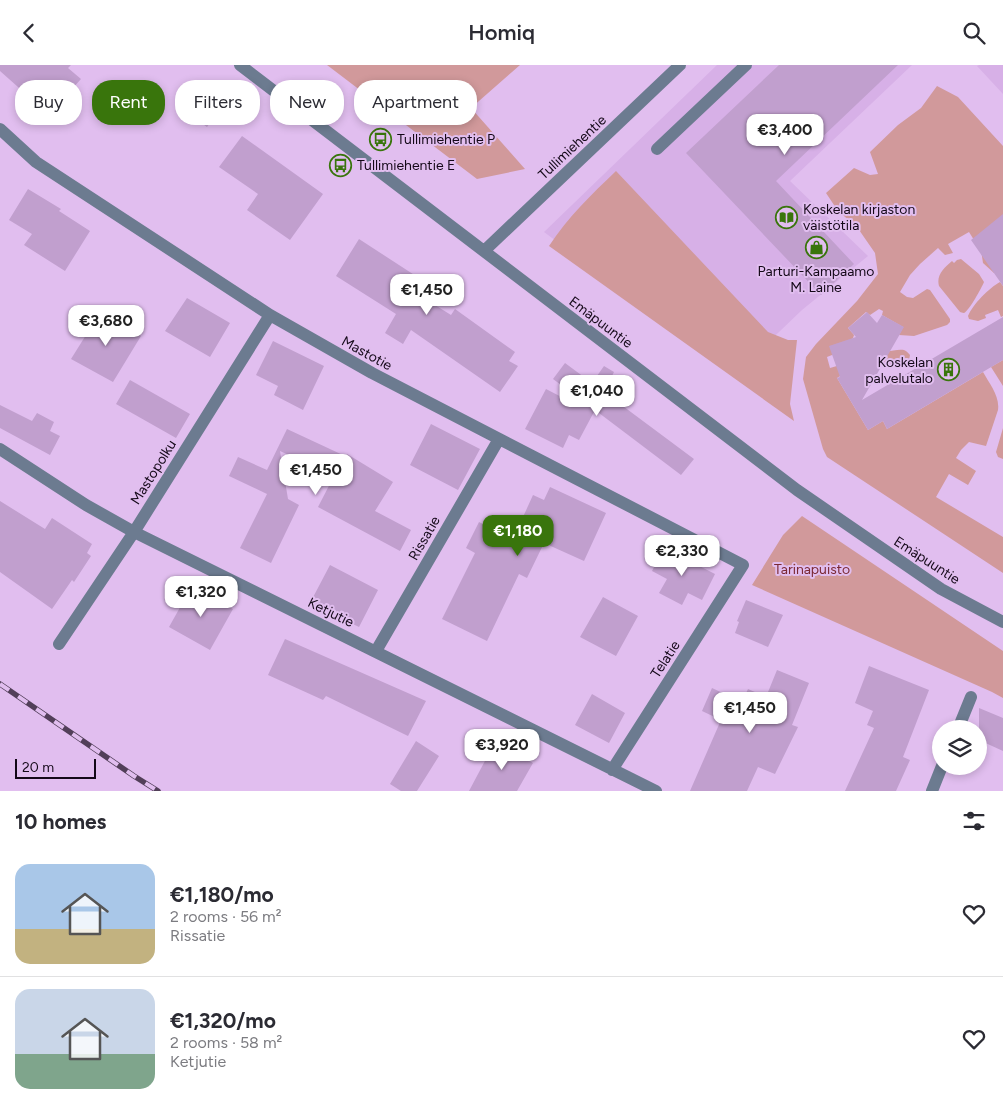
<!DOCTYPE html>
<meta charset="utf-8">
<style>
:root{--surface:#fff;--page:#f7f7f7;--text:#2b2b33;--muted:#7c7c81;--line:#e1e1e2;--accent:#39750c}
body{margin:0;font-family:Figtree,sans-serif;background:var(--page);color:var(--text);height:100vh;display:flex;flex-direction:column;font-size:19px;white-space:nowrap}
*{box-sizing:border-box;margin:0}
p{font-size:16px;color:var(--muted)}
.icon{flex:none;width:28px;height:28px;fill:none;stroke:currentColor;stroke-width:2;stroke-linecap:round;stroke-linejoin:round}
.map{position:relative;height:726px;overflow:hidden}
.details{display:flex;flex-direction:column;background:var(--surface);flex:1}
.details>*{flex:none}
.hud{position:absolute;left:15px;top:15px;width:500px;height:45px;display:flex;gap:10px}
.controls{position:absolute;left:932px;top:655px;display:grid;gap:10px}
.controls a{display:grid;place-items:center;width:55px;height:55px;border-radius:50%;background:var(--surface);box-shadow:0 2px 8px #0003;font-size:25px}
.scale{position:absolute;left:15px;bottom:12px;width:81px;box-sizing:border-box;padding-left:5px;border:2px solid #140818;border-top:0;font-size:14px;line-height:18px;white-space:nowrap;color:#140818;-webkit-text-stroke:4px #e1beef;paint-order:stroke}
.price{position:absolute;translate:-50% -42px;padding:0 11px;border-radius:10px;background:#fff;color:#222;font-size:16px;line-height:32px;filter:drop-shadow(0 1px 2px #0008)}
.price::after{content:'';position:absolute;left:50%;top:30px;width:15px;height:11px;margin-left:-8px;background:inherit;clip-path:polygon(0 0,100% 0,50% 100%)}
.price.on{background:var(--accent);color:#fff}
ul{padding:0;list-style:none}
li{display:flex;align-items:center;gap:15px;height:125px;padding:0 15px}
li+li{border-top:1px solid var(--line)}
li span{display:grid;place-items:center;flex:none;width:140px;height:100px;border-radius:15px;color:#555}
li>.icon{margin-inline-start:auto}
span .icon{width:60px;height:60px;fill:#fffc;stroke-width:1}
li b{font-size:21px}
h2{display:flex;justify-content:space-between;align-items:center;height:60px;padding:0 15px;font-size:21px}
.chip{padding:0 18px;border-radius:20px;background:var(--surface);box-shadow:0 2px 8px #0003;font-size:18px;line-height:45px}
.chip.on{background:var(--accent);color:#fff}
header{display:flex;justify-content:space-between;align-items:center;height:65px;padding:0 15px;background:var(--surface);font-size:22px;font-weight:600}
.map>svg:first-child{display:block}
.built{fill:#d7b0e7}
.green{fill:#d1999b}
.building{fill:#c19fce}
.lines{fill:none;stroke-linecap:round;stroke-linejoin:round}
.minor{stroke:#6c7b90;stroke-width:12}
.rail-casing{stroke:#523f59;stroke-width:5.5}
.rail{stroke:#e1beef;stroke-width:4;stroke-dasharray:11;stroke-linecap:butt}
.labels{text-anchor:middle;stroke-width:4;stroke-linejoin:round;paint-order:stroke}
.poi-label{font-size:14px;fill:#140818;stroke:#e1beef;text-anchor:start}
.street-label{font-size:14px;fill:#140818;stroke:#e1beef}
.park-label{font-size:14px;fill:#7a2934;stroke:#e1beef}
</style>
<header><svg class="icon" aria-label="back" viewBox="0 0 24 24"><path d="M15 5l-7 7 7 7"/></svg>Homiq<svg class="icon" aria-label="search" viewBox="0 0 24 24"><circle cx="10" cy="10" r="6"/><path d="M15 15l6 6"/></svg></header>
<div class="map">
<svg width="1003" height="726" viewBox="0 0 1003 726">
<rect width="100%" height="100%" fill="#e1beef"/>
<path class="built" d="M717 0H912L790 116 868 191 802 245 735 309 544 167Z
M979 0H1003V29L977 1Z"/>
<path class="green" d="M327 0H520L471 43 525 104 477 114Z
M937 21 958 32 1003 81V175L994 208 983 198 980 178 974 175 969 167 948 179 953 188 945 190 938 183 920 199 910 210 900 227 907 232 913 233 927 224 930 225 950 254V257L947 260 914 271 899 270 903 262 882 250 883 246 879 244 870 250 866 247 848 263 854 270 853 273 832 290 827 292 830 303C844 299 892 282 904 285 907 286 908 288 910 290L909 295 874 302 862 298 837 313 868 365 883 356 887 364 983 307C989 318 1000 331 998 345L986 381 969 377 961 385 956 393 976 406 968 420 949 409 936 432 1003 472V508L827 392 823 384 803 314 806 292 816 279 857 236 878 209 875 188 857 162 838 146 826 128 854 103 870 110 878 109 870 87 898 60 921 43Z
M616 106 768 267 788 275H797L790 339 794 356 549 181C568 152 592 129 616 106Z
M961 194 979 209 984 217C982 222 969 246 964 248 962 248 961 247 960 247L939 221C936 210 944 203 952 196L954 198 957 195Z
M1000 217 1003 221V251L1001 252 998 245 985 250 986 253 978 256 969 254 968 251C973 239 989 223 1000 217Z
M1003 295V321L991 302Z
M1003 363V394L998 392 996 387Z
M802 451 1003 586V633L992 627 752 520 783 470Z"/>
<path class="building" d="M0 0H71L68 3 81 14 63 34 50 23 36 38 0 6Z
M779 0H898L776 116 854 199 821 230 686 88Z
M192 21 221 42 207 62 177 41Z
M242 71 323 129 290 175 247 145 258 129 219 102Z
M28 124 61 144 59 146 90 166 65 206 24 180 32 169 9 155Z
M1003 149V221L971 175Z
M359 174 419 213 411 225 451 250 455 244 515 287 509 296 518 301 500 327 411 265 403 279 385 268 396 249 336 211Z
M187 233 230 258 210 292 165 266Z
M101 246 141 271 113 317 71 294Z
M867 247 877 258 882 250 904 262 862 335 1003 252V295L887 364 883 356 868 365 837 313 840 312 829 281 856 272 848 263Z
M273 276 324 301 303 345 274 330 278 321 256 310Z
M565 298 592 318 604 301 614 307 604 327 694 394 681 410 595 345 579 375 569 370 563 383 525 364 546 324 575 339 580 334 553 314Z
M130 315 190 349 176 373 116 339Z
M0 340 32 356 37 348 54 357 50 366 60 371 50 390 0 363Z
M431 359 480 384 458 425 410 400Z
M287 364 345 391 347 389 393 417 375 446 411 465 400 486 318 442 334 411 280 386 288 434 299 440 271 498 240 483 267 429 229 411 238 392 267 405Z
M550 422 606 448 584 496 544 478 527 513 519 509 487 576 442 554 475 488 466 483 479 457 513 474 533 430 544 435Z
M0 436 45 464 52 453 92 479 87 488 91 491 74 517 72 515 52 544 0 507Z
M664 483 715 509 702 535 688 528 682 540 659 528 667 514 652 506Z
M330 500 378 525 359 562 310 538Z
M192 521 233 544 210 585 169 562Z
M603 532 638 551 616 591 580 572Z
M746 535 783 550 768 582 735 568 739 557 737 556Z
M285 574 426 636 408 671 326 631 323 635 268 610Z
M869 601 929 625 903 692 910 695 896 726H845L874 663 867 660 873 646 855 638Z
M777 605 809 618 792 660 798 662 775 709 758 702 747 726H690L721 655 702 646 712 623 742 637 748 624 766 632Z
M592 629 625 648 609 678 575 660Z
M979 643 1003 653V686L979 675Z
M416 676 439 691 417 726H401L390 719Z
M495 677 533 698 517 726H469Z"/>
<g class="lines">
<path class="minor" d="M240 0 797 425 941 524 1003 557
M0 64 36 97 270 250 372 308 743 500 612 705
M657 84 746 0
M484 186 680 0
M0 384 86 440 134 467 656 726
M59 579 134 467 270 250
M376 586 499 374
M958 664 971 632
M932 726 942 701"/>
<defs>
<path id="rail" d="M0 619 134 711 158 726"/>
</defs>
<use href="#rail" class="rail-casing"/>
<use href="#rail" class="rail"/>
</g>
<defs>
<symbol id="bus-ring" viewBox="-11 -11 22 22"><circle r="9.5" fill="#e1beef" stroke="#39750c" stroke-width="1.5"/><path d="M-5-6H5V4H4V6H2V4H-2V6H-4V4H-5ZM-3.5-4V0h7V-4ZM-3.5 1.2v1.5H-2V1.2ZM2 1.2v1.5H3.5V1.2Z" fill="#39750c"/></symbol>
<symbol id="library-ring" viewBox="-11 -11 22 22"><circle r="9.5" fill="#e1beef" stroke="#39750c" stroke-width="1.5"/><path d="M-6-4Q-3-5.5-.7-3.5V5Q-3 3-6 4ZM6-4Q3-5.5 .7-3.5V5Q3 3 6 4Z" fill="#39750c"/></symbol>
<symbol id="shop-ring" viewBox="-11 -11 22 22"><circle r="9.5" fill="#e1beef" stroke="#39750c" stroke-width="1.5"/><path d="M-5-2.5h2.3a2.7 3.5 0 0 1 5.4 0H5L5.5 6h-11ZM-1.5-2.5h3a1.5 2.3 0 0 0-3 0Z" fill="#39750c"/></symbol>
<symbol id="building-ring" viewBox="-11 -11 22 22"><circle r="9.5" fill="#e1beef" stroke="#39750c" stroke-width="1.5"/><path d="M-4-6H4V6H1V3H-1V6H-4ZM-2.5-4.3h1.7v1.8h-1.7ZM.8-4.3h1.7v1.8H.8ZM-2.5-1h1.7V.8h-1.7ZM.8-1h1.7V.8H.8Z" fill="#39750c"/></symbol>
</defs>
<g fill-rule="evenodd">
<use href="#bus-ring" x="368" y="62" width="25" height="25"/>
<use href="#bus-ring" x="328" y="88" width="25" height="25"/>
<use href="#library-ring" x="774" y="140" width="25" height="25"/>
<use href="#shop-ring" x="804" y="170" width="25" height="25"/>
<use href="#building-ring" x="936" y="292" width="25" height="25"/>
</g>
<g class="labels">
<g class="poi-label">
<text x="397" y="79">Tullimiehentie P</text>
<text x="357" y="105">Tullimiehentie E</text>
<text x="803" y="149">Koskelan kirjaston<tspan x="803" dy="16">väistötila</tspan></text>
<text x="816" y="211" text-anchor="middle">Parturi-Kampaamo<tspan x="816" dy="16">M. Laine</tspan></text>
<text x="933" y="302" text-anchor="end">Koskelan<tspan x="933" dy="16">palvelutalo</tspan></text>
</g>
<g class="street-label">
<text transform="translate(572 82) rotate(-43)" y="5">Tullimiehentie</text>
<text transform="translate(601 257) rotate(37)" y="5">Emäpuuntie</text>
<text transform="translate(367 288) rotate(29)" y="5">Mastotie</text>
<text transform="translate(153 407) rotate(-58)" y="5">Mastopolku</text>
<text transform="translate(424 473) rotate(-60)" y="5">Rissatie</text>
<text transform="translate(927 495) rotate(33)" y="5">Emäpuuntie</text>
<text transform="translate(331 547) rotate(26)" y="5">Ketjutie</text>
<text transform="translate(665 594) rotate(-57)" y="5">Telatie</text>
</g>
<g class="park-label">
<text x="812" y="509">Tarinapuisto</text>
</g>
</g>
</svg>
<div class="controls">
<a><svg class="icon" aria-label="layers" viewBox="0 0 24 24"><path d="M12 4l9 5-9 5-9-5zM3 14l9 5 9-5"/></svg></a>
</div>
<div class="scale">20 m</div>
<b class="price" style="left:785px;top:91px">€3,400</b>
<b class="price" style="left:427px;top:251px">€1,450</b>
<b class="price" style="left:106px;top:282px">€3,680</b>
<b class="price" style="left:597px;top:352px">€1,040</b>
<b class="price" style="left:316px;top:431px">€1,450</b>
<b class="price on" style="left:518px;top:492px">€1,180</b>
<b class="price" style="left:682px;top:512px">€2,330</b>
<b class="price" style="left:201px;top:553px">€1,320</b>
<b class="price" style="left:750px;top:669px">€1,450</b>
<b class="price" style="left:502px;top:706px">€3,920</b>
<div class="hud">
<a class="chip">Buy</a>
<a class="chip on">Rent</a>
<a class="chip">Filters</a>
<a class="chip">New</a>
<a class="chip">Apartment</a>
</div>
</div>
<section class="details">
<h2>10 homes<svg class="icon" aria-label="filters" viewBox="0 0 24 24"><path d="M4 7h16M4 17h16"/><circle cx="9" cy="7" r="2"/><circle cx="15" cy="17" r="2"/></svg></h2>
<ul>
<li><span style="background:linear-gradient(#a9c7e8 65%,#c2b280 0)"><svg class="icon" aria-label="home" viewBox="0 0 24 24"><path d="M3 11l9-7 9 7M6 9v11h12V9"/></svg></span><div><b>€1,180/mo</b><p>2 rooms · 56 m²</p><p>Rissatie</p></div><svg class="icon" aria-label="heart" viewBox="0 0 24 24"><path d="M12 20l-8-8c-3-5 5-10 8-4 3-6 11-1 8 4z"/></svg></li>
<li><span style="background:linear-gradient(#c9d6e8 65%,#7fa58c 0)"><svg class="icon" aria-label="home" viewBox="0 0 24 24"><path d="M3 11l9-7 9 7M6 9v11h12V9"/></svg></span><div><b>€1,320/mo</b><p>2 rooms · 58 m²</p><p>Ketjutie</p></div><svg class="icon" aria-label="heart" viewBox="0 0 24 24"><path d="M12 20l-8-8c-3-5 5-10 8-4 3-6 11-1 8 4z"/></svg></li>
</ul>
</section>
